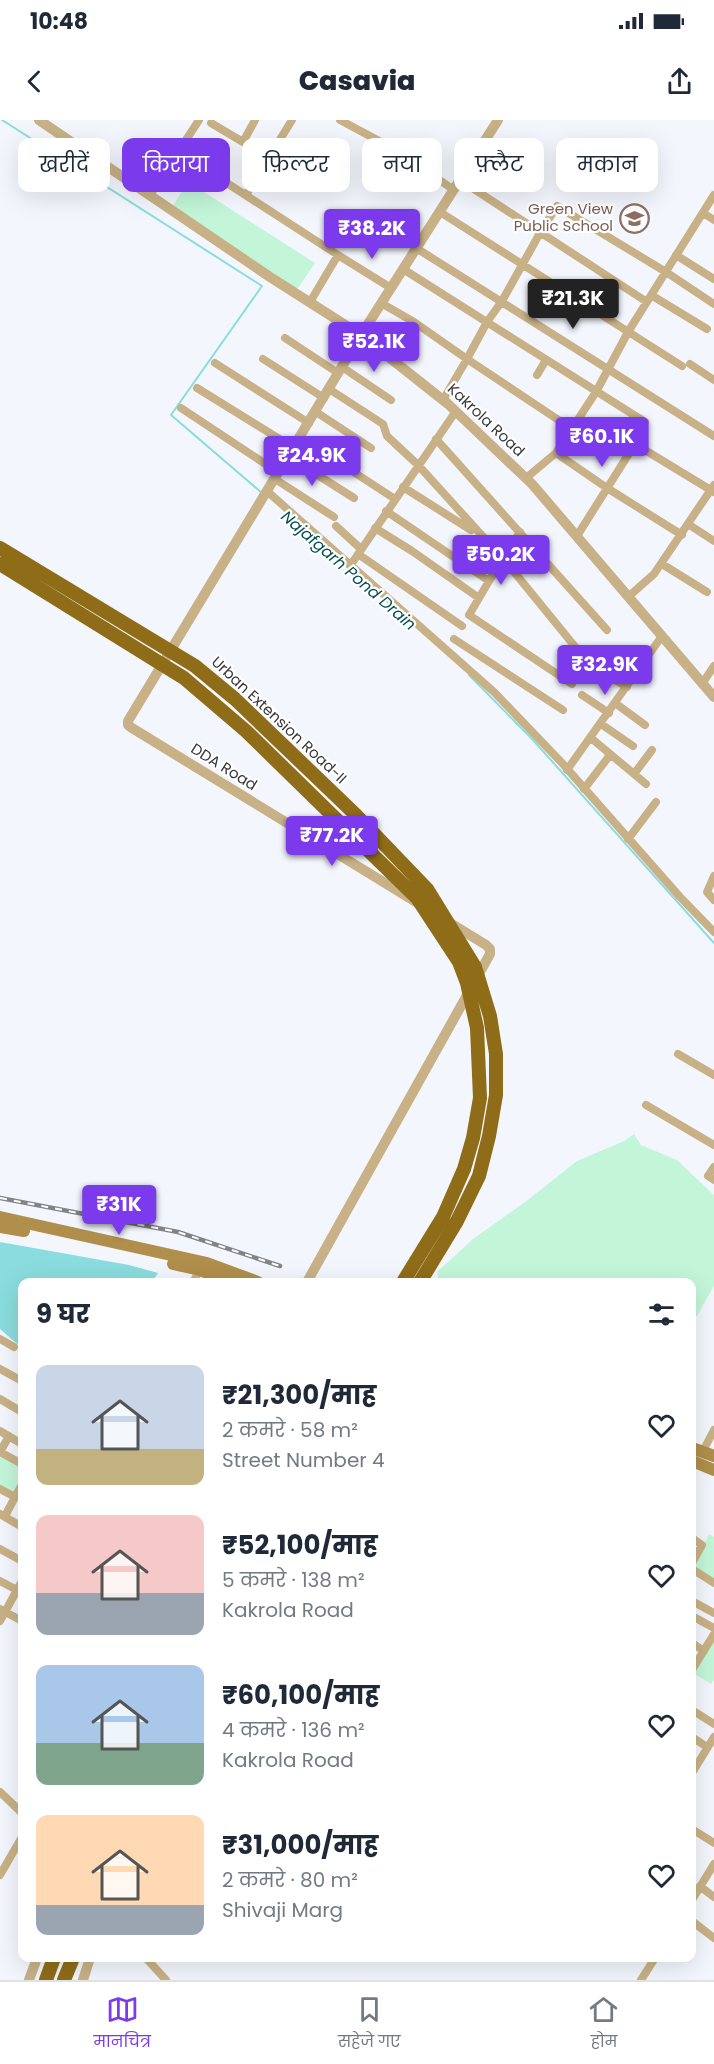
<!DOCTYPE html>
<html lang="hi">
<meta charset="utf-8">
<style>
:root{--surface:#fff;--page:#f6f6f7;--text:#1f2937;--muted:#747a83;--line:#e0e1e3;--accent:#7c3aed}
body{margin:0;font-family:Poppins,"Noto Sans Devanagari",sans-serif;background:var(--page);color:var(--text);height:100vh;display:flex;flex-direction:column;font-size:22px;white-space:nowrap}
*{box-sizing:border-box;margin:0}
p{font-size:20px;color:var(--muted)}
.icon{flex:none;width:33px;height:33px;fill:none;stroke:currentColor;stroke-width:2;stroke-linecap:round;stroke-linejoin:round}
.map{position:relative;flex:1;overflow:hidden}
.drawer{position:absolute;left:18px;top:1158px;width:678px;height:684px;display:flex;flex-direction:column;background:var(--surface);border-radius:12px;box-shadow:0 6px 24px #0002}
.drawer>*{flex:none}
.hud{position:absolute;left:18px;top:18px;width:678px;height:54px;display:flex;gap:12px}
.price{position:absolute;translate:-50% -51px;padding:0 14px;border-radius:6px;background:var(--accent);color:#fff;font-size:20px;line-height:39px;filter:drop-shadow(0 2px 3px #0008)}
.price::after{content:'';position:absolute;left:50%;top:36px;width:18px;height:14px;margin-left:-9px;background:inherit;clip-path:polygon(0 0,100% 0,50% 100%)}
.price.on{background:#222;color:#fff}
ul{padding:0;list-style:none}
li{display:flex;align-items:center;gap:18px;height:150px;padding:0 18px}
li span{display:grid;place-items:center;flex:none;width:168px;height:120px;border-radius:12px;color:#555}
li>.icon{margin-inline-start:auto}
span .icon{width:72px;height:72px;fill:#fffc;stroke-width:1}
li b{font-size:26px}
h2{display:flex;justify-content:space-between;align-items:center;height:72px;padding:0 18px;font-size:26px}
.chip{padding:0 21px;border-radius:12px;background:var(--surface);box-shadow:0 6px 24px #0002;font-size:21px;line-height:54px}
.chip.on{background:var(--accent);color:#fff}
.status{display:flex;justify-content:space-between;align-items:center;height:42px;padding:0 30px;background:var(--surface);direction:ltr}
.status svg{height:16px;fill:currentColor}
header{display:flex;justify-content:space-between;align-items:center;height:78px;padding:0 18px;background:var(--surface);font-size:27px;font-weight:800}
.dock{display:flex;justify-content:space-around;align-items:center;height:84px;border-top:2px solid var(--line);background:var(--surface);font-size:16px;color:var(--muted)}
.dock a{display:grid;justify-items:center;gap:3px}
.dock .on{color:var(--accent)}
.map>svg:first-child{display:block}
.green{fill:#c3f6d9}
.water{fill:#8adcde}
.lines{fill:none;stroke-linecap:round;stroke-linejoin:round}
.stream{stroke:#8adcde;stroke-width:2}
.minor{stroke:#c8b186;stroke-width:8}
.tertiary{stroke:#c8b186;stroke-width:10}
.secondary{stroke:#b08e4b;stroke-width:12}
.trunk{stroke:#8f6c18;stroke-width:14}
.rail-casing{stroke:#828388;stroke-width:4.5}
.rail{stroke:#fff;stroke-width:2;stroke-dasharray:7;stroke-linecap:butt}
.labels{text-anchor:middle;stroke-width:4.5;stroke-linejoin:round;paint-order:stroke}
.education-label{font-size:15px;fill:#785e54;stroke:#fff;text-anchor:end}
.street-label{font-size:15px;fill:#36373a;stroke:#fff}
.water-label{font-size:16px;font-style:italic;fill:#035153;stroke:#fff}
</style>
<div class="status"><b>10:48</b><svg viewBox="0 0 49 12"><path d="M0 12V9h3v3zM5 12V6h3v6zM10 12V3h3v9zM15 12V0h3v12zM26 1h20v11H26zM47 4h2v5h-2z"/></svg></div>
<header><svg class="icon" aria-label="back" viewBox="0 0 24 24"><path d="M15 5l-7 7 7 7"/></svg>Casavia<svg class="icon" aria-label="share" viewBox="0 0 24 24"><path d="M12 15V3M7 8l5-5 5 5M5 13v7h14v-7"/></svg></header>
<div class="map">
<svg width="714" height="1860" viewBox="0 0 714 1860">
<rect width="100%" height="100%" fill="#f4f6fe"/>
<path class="green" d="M188 62 315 143 296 171 172 87Z
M634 1014 641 1025 677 1040 714 1075V1166L697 1196 692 1193V1162H645L641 1160 637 1162H439L437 1152 473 1119 525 1082 577 1041 624 1021Z
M0 1336 22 1346V1355L12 1373 0 1366Z
M709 1414 714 1417V1464L692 1450Z
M714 1519V1560L711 1564 693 1553Z"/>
<path class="water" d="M0 1122 129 1145 158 1153 152 1162H22V1228L0 1209Z"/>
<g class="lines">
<path class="stream" d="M2 0 262 166 171 295 262 373
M469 555 533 620 714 823"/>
<path class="minor" d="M340 0 396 30 454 70
M211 3 243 22 255 0
M179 32 338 135 310 182
M460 60 647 182
M150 75 199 0
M246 75 292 0
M440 92 682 246
M703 93 714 100
M416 128 714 316
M338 135 391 168
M676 135 714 159
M403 149 645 302
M651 175 707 209
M381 183 414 202 467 239 443 280
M285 218 338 253
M263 239 324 278
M215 243 309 303
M690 244 714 260
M342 247 391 280
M537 255 546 240
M197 268 294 328
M329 269 383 304 387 316 418 345 506 442 581 534
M181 288 279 353
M316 292 371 328
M573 307 612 331
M572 309 467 239 487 202 502 181 540 113 557 86 666 152 714 184
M300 317 395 379
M436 319 607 510
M556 333 596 272 628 212 714 75
M289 337 354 378
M526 358 556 333 607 368 682 415
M275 359 334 397
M403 367 471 410
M268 372 494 572 563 644 680 777 714 812
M386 391 489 461 469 495 572 564
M688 404 714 421
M336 406 361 429
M375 408 412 431 479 478
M577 416 635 324 714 372
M358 434 462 506
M662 444 707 472
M350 446 456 291
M489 461 520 412
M628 477 654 454 714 365
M454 519 563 590
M618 532 641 546
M597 549 627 567
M702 564 714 546
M582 575 609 593
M615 583 645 605
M601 604 633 626
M591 618 646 664
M567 650 662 516
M634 654 652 630
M584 669 610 635
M628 719 656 682
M714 756 707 772 714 780
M678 934 714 955
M646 985 714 1025
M714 1047 708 1056 714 1060
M193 1162 200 1150
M0 1219 14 1227
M0 1249 22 1261
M0 1279 22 1292
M0 1311 22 1324
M703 1331 714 1310
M0 1332 22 1344
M0 1332 9 1316
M0 1369 15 1377
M0 1394 22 1407
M5 1396 22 1364
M692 1418 702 1425 692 1443
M0 1429 22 1441
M692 1449 714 1463
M0 1461 17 1470
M692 1481 714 1493
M0 1489 22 1501
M692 1496 714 1508
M0 1501 22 1461
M692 1523 704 1531
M692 1550 714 1514
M692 1590 714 1604
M692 1617 707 1627
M692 1653 714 1617
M0 1672 22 1693
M692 1709 714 1723
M0 1755 22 1717
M700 1766 714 1777
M692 1780 714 1744
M692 1801 714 1818
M146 1838 166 1860
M641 1860 655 1838"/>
<path class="tertiary" d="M39 0 270 157 361 215 448 284 532 364 714 577
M416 782 132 608 128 605V601L361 215 498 0
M307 1162 490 834V829L486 825 447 801
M29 1860 37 1838
M83 1860 90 1838"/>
<path class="secondary" d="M0 1097 207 1143 258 1162
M0 1107 24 1111
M173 1144 200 1150 229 1162
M692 1328 714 1336
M692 1341 714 1350"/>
<path class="trunk" d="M0 428 195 546 235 579 356 695 427 769 475 847 490 896 496 934V975L489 1016 479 1056 457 1101 420 1162
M0 444 184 558 246 611 417 778 459 842 467 863 477 908 480 978 473 1018 464 1049 443 1097 403 1162
M46 1860 54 1838
M64 1860 73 1838"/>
<defs>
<path id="rail" d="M0 1078 178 1112 280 1146"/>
</defs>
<use href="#rail" class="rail-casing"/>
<use href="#rail" class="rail"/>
</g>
<defs>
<symbol id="school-ring" viewBox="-11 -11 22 22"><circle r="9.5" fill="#fff" stroke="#8d6e63" stroke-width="1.5"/><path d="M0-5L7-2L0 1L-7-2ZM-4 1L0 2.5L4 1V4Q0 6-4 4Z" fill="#8d6e63"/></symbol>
</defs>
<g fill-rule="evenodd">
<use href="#school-ring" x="618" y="82" width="33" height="33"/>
</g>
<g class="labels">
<g class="education-label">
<text x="613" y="94">Green View<tspan x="613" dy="17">Public School</tspan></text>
</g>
<g class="street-label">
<text transform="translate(486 300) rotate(43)" y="5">Kakrola Road</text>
<text transform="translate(279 600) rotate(43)" y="5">Urban Extension Road-II</text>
<text transform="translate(224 647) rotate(32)" y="5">DDA Road</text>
</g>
<g class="water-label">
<text transform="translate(349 450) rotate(41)" y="6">Najafgarh Pond Drain</text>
</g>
</g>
</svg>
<b class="price" style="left:372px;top:140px">₹38.2K</b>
<b class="price on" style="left:573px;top:210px">₹21.3K</b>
<b class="price" style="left:374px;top:253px">₹52.1K</b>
<b class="price" style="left:602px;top:348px">₹60.1K</b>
<b class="price" style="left:312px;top:367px">₹24.9K</b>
<b class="price" style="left:501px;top:466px">₹50.2K</b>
<b class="price" style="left:605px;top:576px">₹32.9K</b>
<b class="price" style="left:332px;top:747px">₹77.2K</b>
<b class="price" style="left:119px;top:1116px">₹31K</b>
<div class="hud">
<a class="chip">खरीदें</a>
<a class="chip on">किराया</a>
<a class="chip">फ़िल्टर</a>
<a class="chip">नया</a>
<a class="chip">फ़्लैट</a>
<a class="chip">मकान</a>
</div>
<section class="drawer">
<h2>9 घर<svg class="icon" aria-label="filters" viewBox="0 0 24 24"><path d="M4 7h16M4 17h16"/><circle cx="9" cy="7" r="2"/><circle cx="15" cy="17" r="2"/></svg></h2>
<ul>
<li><span style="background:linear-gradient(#c9d6e8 70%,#c2b280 0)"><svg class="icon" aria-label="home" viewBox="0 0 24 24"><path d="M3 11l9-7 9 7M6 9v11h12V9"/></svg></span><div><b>₹21,300/माह</b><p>2 कमरे · 58 m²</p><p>Street Number 4</p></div><svg class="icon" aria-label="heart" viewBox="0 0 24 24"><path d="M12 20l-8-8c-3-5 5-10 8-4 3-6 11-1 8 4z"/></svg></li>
<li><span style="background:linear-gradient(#f6c9c9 65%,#9aa5b1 0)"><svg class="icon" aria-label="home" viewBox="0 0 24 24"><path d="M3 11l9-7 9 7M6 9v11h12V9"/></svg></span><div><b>₹52,100/माह</b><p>5 कमरे · 138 m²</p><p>Kakrola Road</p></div><svg class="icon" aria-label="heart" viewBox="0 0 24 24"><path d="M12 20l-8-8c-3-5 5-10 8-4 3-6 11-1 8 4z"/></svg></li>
<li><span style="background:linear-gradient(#a9c7e8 65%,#7fa58c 0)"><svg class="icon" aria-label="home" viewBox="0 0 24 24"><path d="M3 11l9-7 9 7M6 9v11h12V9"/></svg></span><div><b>₹60,100/माह</b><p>4 कमरे · 136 m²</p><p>Kakrola Road</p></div><svg class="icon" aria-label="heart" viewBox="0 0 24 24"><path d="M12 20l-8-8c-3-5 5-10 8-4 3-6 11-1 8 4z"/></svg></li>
<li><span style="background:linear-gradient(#ffd9b3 75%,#9aa5b1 0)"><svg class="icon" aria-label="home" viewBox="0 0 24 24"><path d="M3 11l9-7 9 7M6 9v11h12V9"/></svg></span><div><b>₹31,000/माह</b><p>2 कमरे · 80 m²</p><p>Shivaji Marg</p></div><svg class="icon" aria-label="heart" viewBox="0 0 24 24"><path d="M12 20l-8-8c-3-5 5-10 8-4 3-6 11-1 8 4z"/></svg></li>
</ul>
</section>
</div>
<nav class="dock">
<a class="on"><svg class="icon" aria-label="map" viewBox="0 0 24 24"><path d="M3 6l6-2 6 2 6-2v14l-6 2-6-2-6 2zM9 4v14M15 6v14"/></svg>मानचित्र</a>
<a><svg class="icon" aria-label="saved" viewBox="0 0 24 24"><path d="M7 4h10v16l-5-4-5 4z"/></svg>सहेजे गए</a>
<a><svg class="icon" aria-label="home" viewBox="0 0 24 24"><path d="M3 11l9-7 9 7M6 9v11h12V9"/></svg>होम</a>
</nav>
